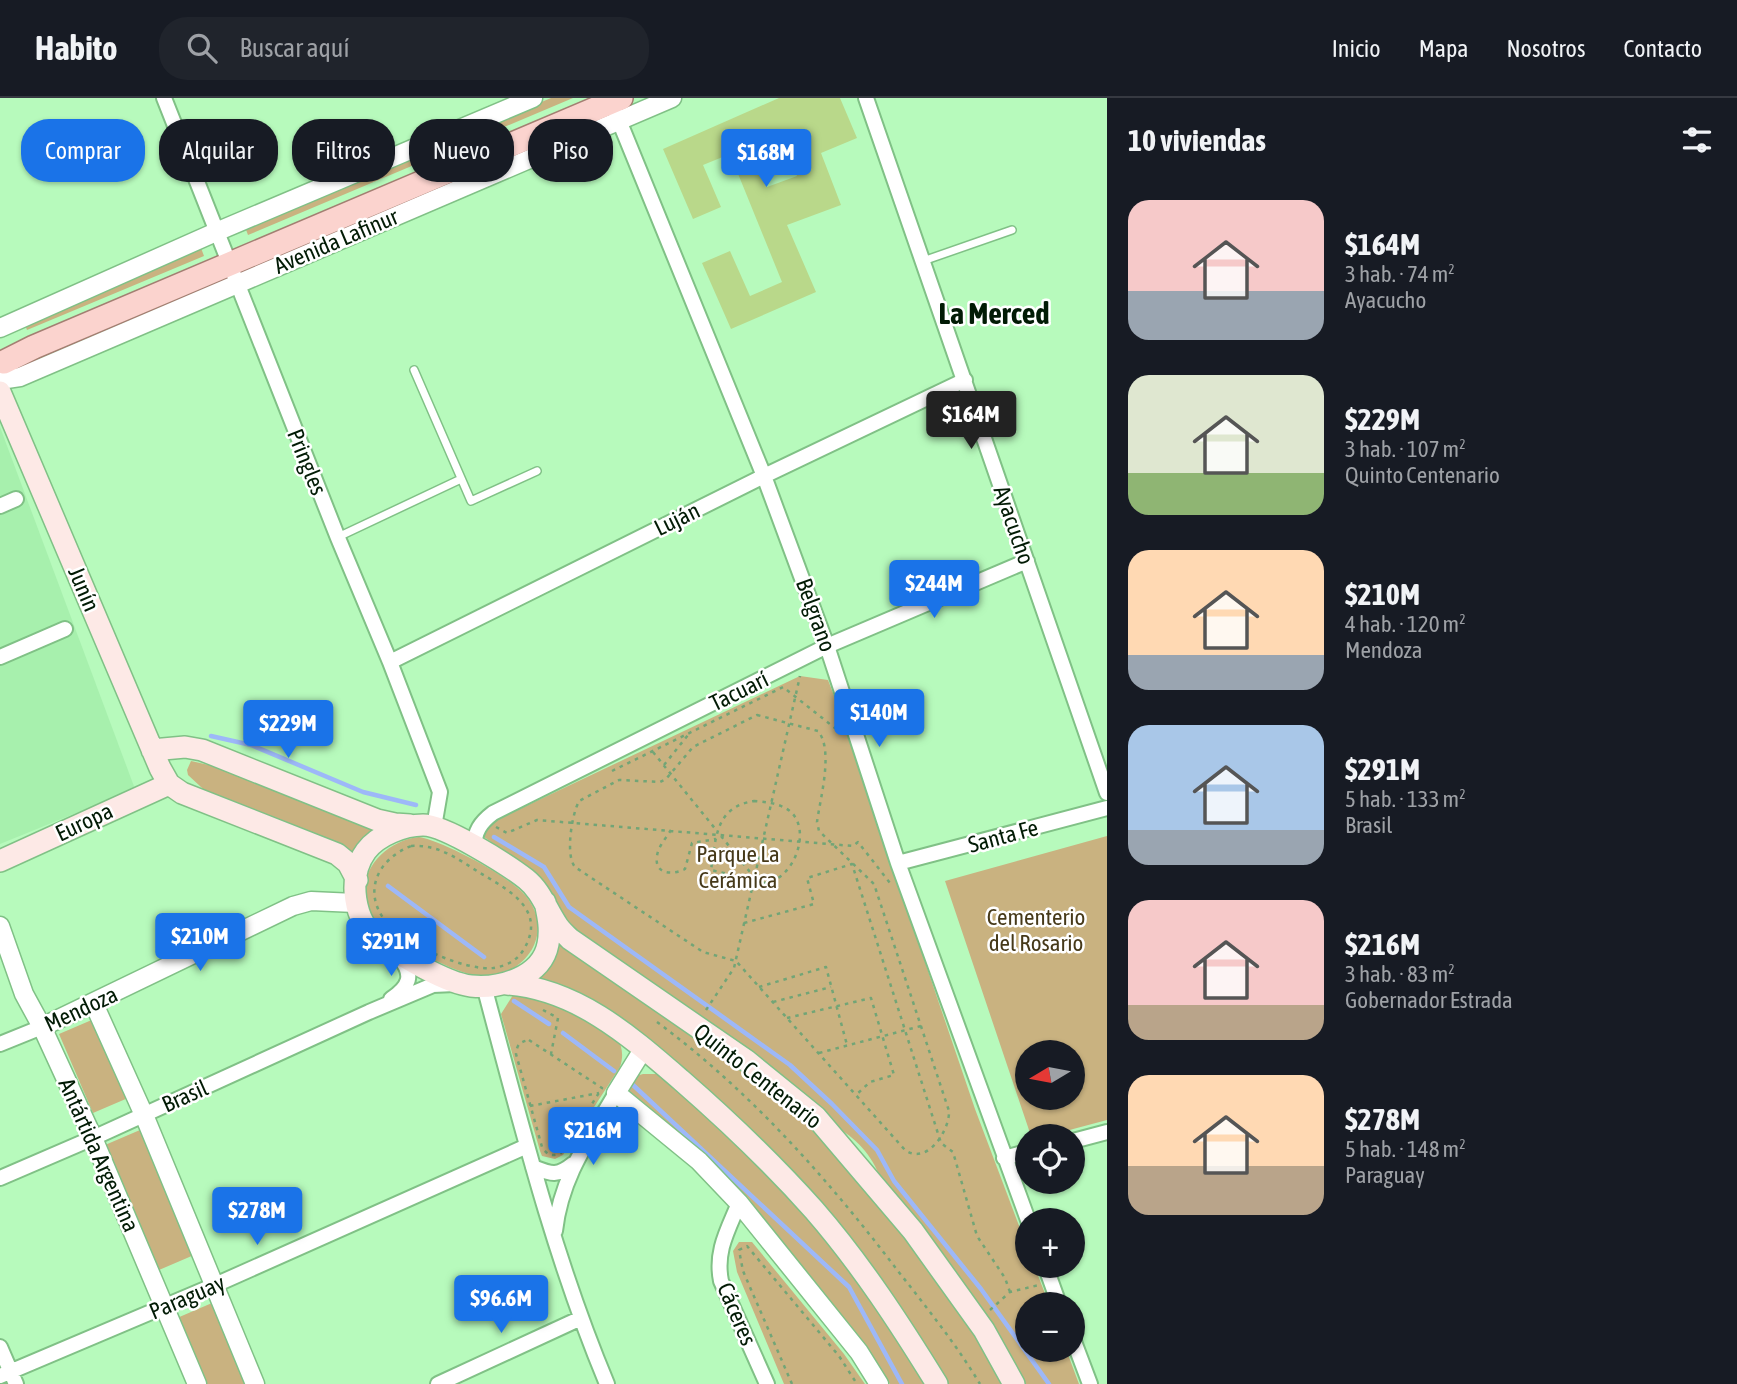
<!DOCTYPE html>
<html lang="es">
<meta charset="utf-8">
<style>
:root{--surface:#171b24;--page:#20242c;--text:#f1f3f6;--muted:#9ea1a6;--line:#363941;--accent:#1a73e8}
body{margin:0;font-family:"Asap Condensed",sans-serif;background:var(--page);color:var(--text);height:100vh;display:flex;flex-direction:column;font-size:26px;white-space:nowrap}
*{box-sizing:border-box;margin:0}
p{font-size:23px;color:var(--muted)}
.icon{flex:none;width:38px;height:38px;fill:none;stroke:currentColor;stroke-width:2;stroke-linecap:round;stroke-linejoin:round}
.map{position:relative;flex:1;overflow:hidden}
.panel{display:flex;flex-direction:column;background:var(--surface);width:630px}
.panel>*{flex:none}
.hud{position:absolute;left:21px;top:21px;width:665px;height:63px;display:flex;gap:14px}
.needle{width:46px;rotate:260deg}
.buttons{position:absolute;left:1015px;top:942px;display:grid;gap:14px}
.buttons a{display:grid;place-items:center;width:70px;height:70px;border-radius:50%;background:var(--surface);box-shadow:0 2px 5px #0004;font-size:35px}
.price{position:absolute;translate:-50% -60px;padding:0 16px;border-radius:7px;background:var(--accent);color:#fff;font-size:23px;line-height:46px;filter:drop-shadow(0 2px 4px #0008)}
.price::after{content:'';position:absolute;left:50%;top:42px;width:21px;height:16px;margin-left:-10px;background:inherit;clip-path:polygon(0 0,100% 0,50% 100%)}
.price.on{background:#222;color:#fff}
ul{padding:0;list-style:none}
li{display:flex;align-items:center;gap:21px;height:175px;padding:0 21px}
li span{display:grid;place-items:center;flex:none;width:196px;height:140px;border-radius:21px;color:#555}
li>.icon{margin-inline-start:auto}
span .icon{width:84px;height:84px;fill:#fffc;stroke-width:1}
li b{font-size:30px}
h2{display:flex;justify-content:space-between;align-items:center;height:84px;padding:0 21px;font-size:30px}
.tag{padding:0 24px;border-radius:28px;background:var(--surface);box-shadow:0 2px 5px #0004;font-size:24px;line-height:63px}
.tag.on{background:var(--accent);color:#fff}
header{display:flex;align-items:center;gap:42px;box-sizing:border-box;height:98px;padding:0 35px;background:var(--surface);border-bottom:2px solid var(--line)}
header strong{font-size:33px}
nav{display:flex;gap:38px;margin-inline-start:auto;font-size:24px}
.search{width:490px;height:63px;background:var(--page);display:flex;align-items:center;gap:18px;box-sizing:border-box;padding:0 24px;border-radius:28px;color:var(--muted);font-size:26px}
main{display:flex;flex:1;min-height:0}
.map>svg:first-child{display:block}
.built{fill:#a7f0ad}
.green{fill:#c9b280;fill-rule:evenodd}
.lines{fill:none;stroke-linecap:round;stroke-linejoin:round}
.stream{stroke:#9db8f8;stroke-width:4.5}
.building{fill:#b9d88a;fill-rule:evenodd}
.service-casing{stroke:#80c186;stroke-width:10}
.minor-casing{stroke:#80c186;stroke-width:18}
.tertiary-casing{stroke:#80c186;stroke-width:21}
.secondary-casing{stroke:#80c186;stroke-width:24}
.primary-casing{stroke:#a37f72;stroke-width:26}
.path{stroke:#72a576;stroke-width:2.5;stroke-dasharray:3.5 5;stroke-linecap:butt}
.service{stroke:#fff;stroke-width:7}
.minor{stroke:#fff;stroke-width:14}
.tertiary{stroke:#fff;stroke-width:18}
.secondary{stroke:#fde9e6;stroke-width:21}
.primary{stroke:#fbd3ce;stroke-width:23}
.labels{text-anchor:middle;stroke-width:5;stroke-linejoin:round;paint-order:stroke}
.street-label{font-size:23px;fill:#021b05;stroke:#fff}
.park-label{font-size:23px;fill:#463919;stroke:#fff}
.district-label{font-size:30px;font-weight:bold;fill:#021b05;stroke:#fff}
</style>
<header>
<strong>Habito</strong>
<div class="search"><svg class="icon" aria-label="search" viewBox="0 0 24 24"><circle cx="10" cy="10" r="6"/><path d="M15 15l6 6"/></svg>Buscar aquí</div>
<nav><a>Inicio</a><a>Mapa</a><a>Nosotros</a><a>Contacto</a></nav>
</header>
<main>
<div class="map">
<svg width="1107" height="1286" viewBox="0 0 1107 1286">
<rect width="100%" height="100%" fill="#b7fabc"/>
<path class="built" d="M0 329 135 691 0 746Z"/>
<path class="green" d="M551 0H573L248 137 245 129Z
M201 150 204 158 27 232 24 224Z
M800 578 828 582 838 608 975 1011 1027 1149V1167H1034L1049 1206H1027V1251H1066L1079 1286H1022L882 1083C870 1054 858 1042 832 1026L569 829 545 785 536 775 484 739 483 735 488 726Z
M191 663 231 672 377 730 352 755 214 701 188 677 187 672Z
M1107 738V1022L1047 1038H1031L945 783ZM1027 954H1073V999H1027Z
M419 739C443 743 509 778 525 797 559 837 520 886 473 877 449 872 391 842 376 823 346 787 379 743 419 739Z
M559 843 695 935 798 1013 850 1068 953 1202 1006 1286H945L777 1060 539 881 550 865Z
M513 897 556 903 617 938C622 949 624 957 620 969L563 1057 555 1061 542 1058 540 1053 501 916Z
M94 921 128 1000 93 1015 59 936Z
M643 976H656L674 984 737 1042 832 1146 929 1286H890L824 1195 758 1115 628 994 627 989 636 978Z
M140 1032 194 1157 159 1172 105 1047Z
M739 1144H752L844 1256 865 1286H784L737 1174 733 1153Z
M212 1205 247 1286H206L177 1220Z"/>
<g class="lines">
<path class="stream" d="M211 638 251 647 363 694 416 707
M494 739 544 769 569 809 790 967 832 1006 877 1052 894 1083 981 1191 1049 1286
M388 788 484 859
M514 903 549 926
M563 935 614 973
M633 987 849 1189 902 1286"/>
</g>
<path class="building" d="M779 0H840L857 40 821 55 841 107 787 127 816 194 731 231 702 165 730 153 750 198 782 184 730 56 703 67 721 109 693 121 663 51ZM777 33 797 78 767 89 749 46Z"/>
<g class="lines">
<defs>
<path id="service" d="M923 163 1012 132
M414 272 471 403 537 373
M338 439 461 381"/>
<path id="minor" d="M164 0 338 440 390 564 440 694 434 729
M866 0 1107 695
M616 15 764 378 827 548 898 765 1028 1122
M0 408 16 401
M0 559 65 531
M390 564 764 378 965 282
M474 749C475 733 480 725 493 715L827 548 1027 463
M898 765 1107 710
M484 888C520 1022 553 1157 607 1286
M391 901C409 889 415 877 399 859
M0 946 42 929
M1073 1043 1107 1034
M1004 1060 1027 1054
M533 1069C551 1076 557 1079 573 1066
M0 1080 93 1040 369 914 433 887 455 886
M739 1105C728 1132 715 1153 721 1183L767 1286
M555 1133C561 1079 589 1041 616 995
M1045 1167 1059 1206
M1073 1241 1090 1286
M0 1249 16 1286
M0 1278 215 1187 527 1048
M438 1286 579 1221"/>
<path id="tertiary" d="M0 230 216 134 533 0
M0 282 20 279 672 0
M0 828 24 896 42 929 93 1040 197 1286
M94 906 144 1017 255 1286
M42 929 293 808 311 803 355 805
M644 950 616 995 699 1063 739 1105 859 1254 879 1286"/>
<path id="secondary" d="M0 294 160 670 169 686 182 695 337 756 348 765 357 782
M152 652 185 649 202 652 377 722 395 726 410 727
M0 763 169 686
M545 804C548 818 551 831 548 846 542 879 500 891 471 888 446 885 401 858 380 843 353 825 347 779 366 753 378 737 404 727 423 727 445 727 508 767 526 781 541 793 546 810 556 825 559 831 565 836 570 841L747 963 816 1019 913 1133 984 1232 1014 1286
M507 886C577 891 630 938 681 982 728 1023 773 1066 814 1112 861 1166 900 1226 937 1286"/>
<path id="primary" d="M4 264 34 249 621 0"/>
</defs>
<use href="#service" class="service-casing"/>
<use href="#minor" class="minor-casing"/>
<use href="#tertiary" class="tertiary-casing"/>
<use href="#secondary" class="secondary-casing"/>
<use href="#primary" class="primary-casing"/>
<path class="path" d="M757 617 818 633C834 652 820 701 817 724L819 733 874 786 949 1013C950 1031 928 1068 905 1052L736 863 703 854 575 769C565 757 572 716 579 703L619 682 660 684 666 681 693 649Z
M653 654 717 733
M664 667 688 637
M612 673 783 589 840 634
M754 703C765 704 781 705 791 714 812 734 793 782 765 785L711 772C716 740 715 709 754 703Z
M496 729 507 735 537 722 853 748 858 744 890 785
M671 732C666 740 658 749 657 758 654 777 673 777 685 771L692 745 716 741
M721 738 754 779
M411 748C438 746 458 761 480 775 509 792 547 812 524 851 517 863 506 868 493 870 465 873 405 846 387 825 361 794 378 761 411 748Z
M744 825 814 806 807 780 852 766 941 1045 953 1054 977 1138 1005 1180 1010 1194
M759 889 826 869 847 947
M773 904 831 889
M543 912 558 920 551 956
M706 912 734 870 800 578
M787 920 871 900 894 977 870 984 857 996
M657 924C750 993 828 1081 898 1173 927 1210 956 1246 980 1286
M529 942 602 990 561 1055C552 1059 547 1057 542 1049L516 956C517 947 519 944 529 942Z
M819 955 921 928
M530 1008 599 995
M1020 1134 1027 1155
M990 1212 1010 1194 1039 1187
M792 1286 743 1173 739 1152 747 1148 839 1258 857 1286"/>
<use href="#service" class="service"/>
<use href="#minor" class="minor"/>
<use href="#tertiary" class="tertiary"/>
<use href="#secondary" class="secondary"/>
<use href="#primary" class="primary"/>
</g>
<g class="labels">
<g class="street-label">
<text transform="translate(336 143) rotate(-23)" y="8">Avenida Lafinur</text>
<text transform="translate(307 364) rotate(68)" y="8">Pringles</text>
<text transform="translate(677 421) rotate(-26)" y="8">Luján</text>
<text transform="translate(1014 427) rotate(71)" y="8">Ayacucho</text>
<text transform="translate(84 491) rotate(67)" y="8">Junín</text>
<text transform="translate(816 517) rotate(70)" y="8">Belgrano</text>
<text transform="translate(739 593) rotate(-26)" y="8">Tacuarí</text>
<text transform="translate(84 724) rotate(-25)" y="8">Europa</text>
<text transform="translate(1003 738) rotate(-15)" y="8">Santa Fe</text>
<text transform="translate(81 911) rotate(-25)" y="8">Mendoza</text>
<text transform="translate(758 978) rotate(38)" y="8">Quinto Centenario</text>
<text transform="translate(185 998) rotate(-24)" y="8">Brasil</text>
<text transform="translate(99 1057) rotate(66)" y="8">Antártida Argentina</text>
<text transform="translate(187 1199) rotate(-23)" y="8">Paraguay</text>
<text transform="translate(737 1216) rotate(67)" y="8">Cáceres</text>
</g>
<g class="park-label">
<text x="738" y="764">Parque La<tspan x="738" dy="26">Cerámica</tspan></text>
<text x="1036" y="827">Cementerio<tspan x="1036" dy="26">del Rosario</tspan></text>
</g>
<g class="district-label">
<text x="994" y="226">La Merced</text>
</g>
</g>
</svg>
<div class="buttons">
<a><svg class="needle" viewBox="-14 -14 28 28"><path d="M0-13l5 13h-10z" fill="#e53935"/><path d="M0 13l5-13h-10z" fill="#9ea1a6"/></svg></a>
<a><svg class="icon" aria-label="locate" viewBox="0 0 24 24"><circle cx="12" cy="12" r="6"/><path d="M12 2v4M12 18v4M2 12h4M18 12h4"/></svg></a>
<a>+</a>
<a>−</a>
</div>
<b class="price" style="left:766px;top:91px">$168M</b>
<b class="price on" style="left:971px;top:353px">$164M</b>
<b class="price" style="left:934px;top:522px">$244M</b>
<b class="price" style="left:879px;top:651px">$140M</b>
<b class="price" style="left:288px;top:662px">$229M</b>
<b class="price" style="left:200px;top:875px">$210M</b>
<b class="price" style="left:391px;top:880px">$291M</b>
<b class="price" style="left:593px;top:1069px">$216M</b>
<b class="price" style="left:257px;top:1149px">$278M</b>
<b class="price" style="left:501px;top:1237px">$96.6M</b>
<div class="hud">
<a class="tag on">Comprar</a>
<a class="tag">Alquilar</a>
<a class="tag">Filtros</a>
<a class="tag">Nuevo</a>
<a class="tag">Piso</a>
</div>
</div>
<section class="panel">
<h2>10 viviendas<svg class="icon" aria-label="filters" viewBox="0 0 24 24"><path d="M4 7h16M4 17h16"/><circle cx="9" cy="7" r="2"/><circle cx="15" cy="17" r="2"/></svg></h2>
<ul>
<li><span style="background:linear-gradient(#f6c9c9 65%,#9aa5b1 0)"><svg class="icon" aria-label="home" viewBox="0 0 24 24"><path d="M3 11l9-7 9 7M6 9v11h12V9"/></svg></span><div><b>$164M</b><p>3 hab. · 74 m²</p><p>Ayacucho</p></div></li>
<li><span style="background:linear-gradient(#dfe7d0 70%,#8fb573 0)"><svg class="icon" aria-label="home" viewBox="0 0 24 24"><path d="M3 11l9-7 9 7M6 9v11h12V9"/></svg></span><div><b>$229M</b><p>3 hab. · 107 m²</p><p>Quinto Centenario</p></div></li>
<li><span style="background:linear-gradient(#ffd9b3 75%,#9aa5b1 0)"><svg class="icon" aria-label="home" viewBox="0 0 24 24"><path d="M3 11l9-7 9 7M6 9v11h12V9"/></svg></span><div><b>$210M</b><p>4 hab. · 120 m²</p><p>Mendoza</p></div></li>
<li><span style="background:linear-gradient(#a9c7e8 75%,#9aa5b1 0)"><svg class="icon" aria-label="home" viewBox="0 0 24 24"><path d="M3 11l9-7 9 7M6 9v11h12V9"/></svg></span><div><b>$291M</b><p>5 hab. · 133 m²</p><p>Brasil</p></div></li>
<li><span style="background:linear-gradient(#f6c9c9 75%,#b9a48a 0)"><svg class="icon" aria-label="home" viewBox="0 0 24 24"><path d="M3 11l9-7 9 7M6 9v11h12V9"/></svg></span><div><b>$216M</b><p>3 hab. · 83 m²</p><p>Gobernador Estrada</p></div></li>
<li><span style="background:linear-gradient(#ffd9b3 65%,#b9a48a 0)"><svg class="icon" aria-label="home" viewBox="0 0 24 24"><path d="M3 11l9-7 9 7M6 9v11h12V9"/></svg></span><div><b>$278M</b><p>5 hab. · 148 m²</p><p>Paraguay</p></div></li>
</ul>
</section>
</main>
